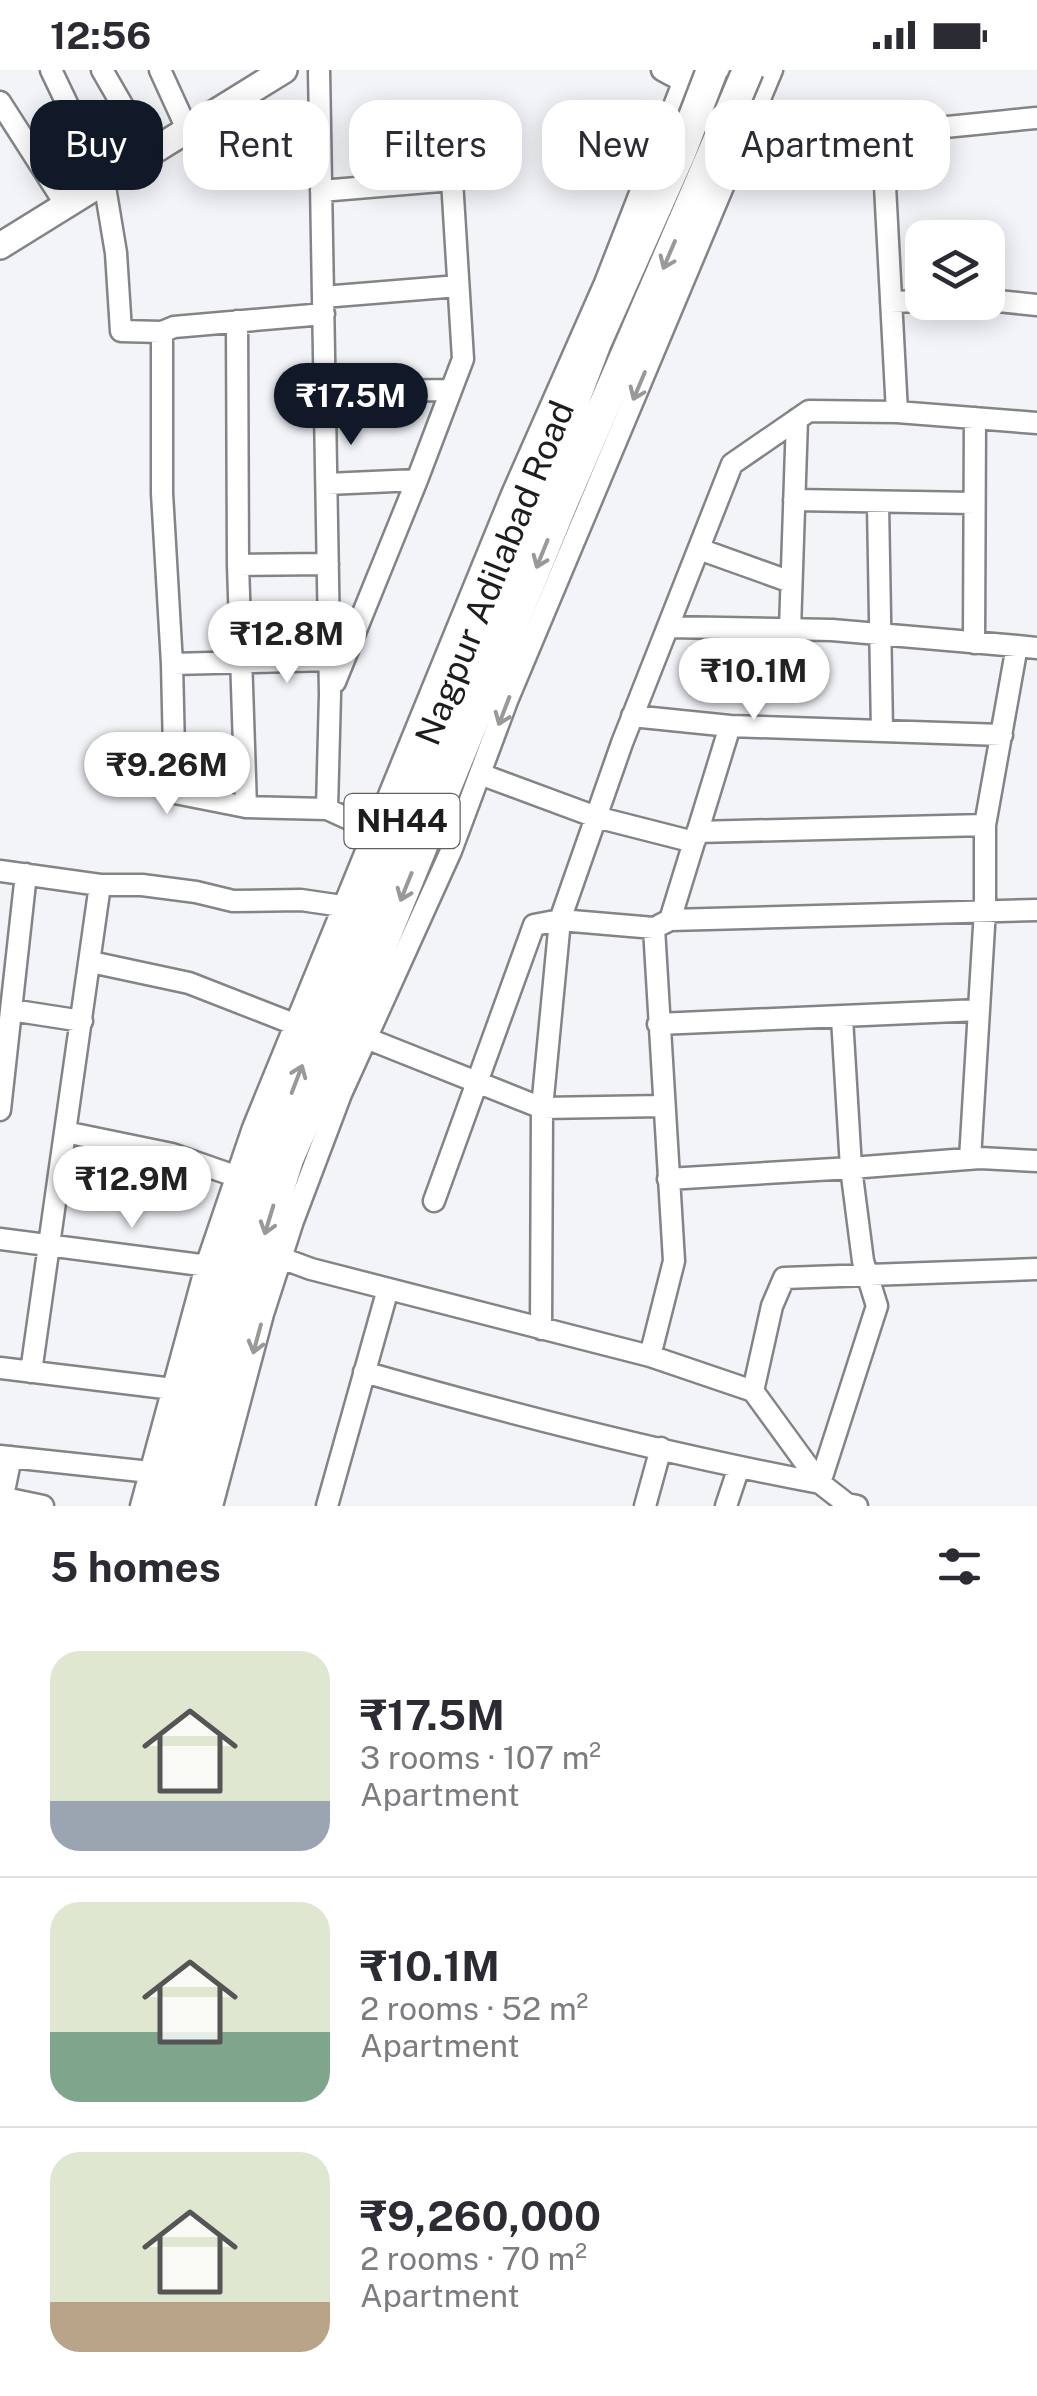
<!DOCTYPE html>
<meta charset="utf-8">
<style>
:root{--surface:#fff;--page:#f2f2f3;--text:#2b2b33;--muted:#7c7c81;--line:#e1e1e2;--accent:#111827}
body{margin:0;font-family:"Public Sans",sans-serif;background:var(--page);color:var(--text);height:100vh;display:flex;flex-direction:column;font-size:38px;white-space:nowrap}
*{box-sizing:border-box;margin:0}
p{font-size:32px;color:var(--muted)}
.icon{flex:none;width:55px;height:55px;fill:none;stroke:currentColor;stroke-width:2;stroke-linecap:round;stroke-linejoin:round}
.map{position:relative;height:1436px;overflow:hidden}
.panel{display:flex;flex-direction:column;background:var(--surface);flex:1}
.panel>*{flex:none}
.hud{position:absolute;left:30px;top:30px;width:978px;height:90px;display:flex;gap:20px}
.controls{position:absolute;left:905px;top:150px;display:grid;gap:20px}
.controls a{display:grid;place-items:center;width:100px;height:100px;border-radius:20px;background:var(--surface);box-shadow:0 5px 25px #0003;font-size:50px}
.price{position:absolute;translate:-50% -85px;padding:0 22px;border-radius:35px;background:#fff;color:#222;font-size:32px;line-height:65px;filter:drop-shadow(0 2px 5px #0008)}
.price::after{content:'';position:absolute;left:50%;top:60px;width:30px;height:22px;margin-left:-15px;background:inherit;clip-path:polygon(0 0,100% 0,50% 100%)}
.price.active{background:var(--accent);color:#fff}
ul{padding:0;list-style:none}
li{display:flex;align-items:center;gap:30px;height:250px;padding:0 50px}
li+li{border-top:2px solid var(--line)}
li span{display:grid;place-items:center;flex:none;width:280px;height:200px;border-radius:30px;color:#555}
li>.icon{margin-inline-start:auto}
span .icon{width:120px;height:120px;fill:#fffc;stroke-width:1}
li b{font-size:42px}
h2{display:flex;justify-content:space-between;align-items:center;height:120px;padding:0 50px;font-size:42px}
.chip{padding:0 35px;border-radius:30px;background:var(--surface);box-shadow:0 5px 25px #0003;font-size:35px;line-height:90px}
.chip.active{background:var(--accent);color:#fff}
.status{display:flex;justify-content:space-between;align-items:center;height:70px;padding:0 50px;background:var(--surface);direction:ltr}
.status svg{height:28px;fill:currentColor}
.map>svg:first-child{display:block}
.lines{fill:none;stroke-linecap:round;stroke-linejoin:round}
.minor-casing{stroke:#838487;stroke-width:25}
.major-casing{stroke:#838487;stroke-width:30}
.highway-casing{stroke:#838487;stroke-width:35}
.minor{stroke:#fff;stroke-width:20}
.major{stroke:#fff;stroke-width:25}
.highway{stroke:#fff;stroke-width:30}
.highway-bridge-casing{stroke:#838487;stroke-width:35;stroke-linecap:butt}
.highway-bridge{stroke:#fff;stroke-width:30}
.oneway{stroke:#99999a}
.labels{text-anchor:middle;stroke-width:10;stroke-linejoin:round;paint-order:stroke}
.shield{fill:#fff;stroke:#616162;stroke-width:2.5}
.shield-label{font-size:32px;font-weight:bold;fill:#1d1d1f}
.street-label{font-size:35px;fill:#1d1d1f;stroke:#fff}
</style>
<div class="status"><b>12:56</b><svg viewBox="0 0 49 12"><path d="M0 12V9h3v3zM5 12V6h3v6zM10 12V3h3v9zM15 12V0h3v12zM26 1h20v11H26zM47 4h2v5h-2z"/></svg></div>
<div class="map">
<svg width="1037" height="1436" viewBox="0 0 1037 1436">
<rect width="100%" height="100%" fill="#f3f4f8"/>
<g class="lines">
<defs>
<path id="minor" d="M51 0 104 111 116 183 121 261 162 262 174 257 324 244
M102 0 150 83
M160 0 187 59
M319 0 330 624 327 739 373 760
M662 0 695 18
M0 32 66 135
M742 45C804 79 963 54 1037 48
M321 121 452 110 463 289 417 410 327 414
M323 227 458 216
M988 230 1037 235
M891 232 922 231
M237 251 238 495 246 737
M162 262V423L172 594 330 590
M325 326 374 321 451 320
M897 342 1037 353
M794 430 974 433
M878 434 882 660
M699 479 791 512
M238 495 328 494
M668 557 832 560 1017 576
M790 559 797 349
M974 573 975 348
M172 594 175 723 246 737 327 739
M335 612 417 410
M632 646 730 656 695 770
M730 656 1002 665
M480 704 596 747 694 772 670 850 660 855
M985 755 1017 576 1037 578
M697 762 985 755V840L970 1089
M0 801 100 815H142L196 822 233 831 301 830 342 836
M670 850 1037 840
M91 892 189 913 294 954
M11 940 82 951
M842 948 851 1098 980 1088 1037 1091
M658 954 979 940
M366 968 542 1038 663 1036
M0 1040 26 804
M65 1062 172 1084 235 1106
M434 1131 534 855 560 850 542 1038 541 1259
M0 1169 216 1197
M281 1188 311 1199 650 1286 753 1321 820 1413 847 1434 857 1436
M650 1286 674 1191 654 858 560 850 622 673 732 394 809 341 897 342 882 59
M0 1298 173 1319
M31 1302 100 815
M364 1302C514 1345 667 1384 820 1413L877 1236 863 1191 851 1098 668 1109
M753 1321 772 1236 784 1208 1037 1199
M0 1386 150 1402
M0 1427 43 1436
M1 1436 11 1387
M141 1436 206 1196 253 1058 512 424 605 213 688 0
M212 1436 263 1244 293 1151 341 1024 451 781 507 631 772 0
M327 1436 388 1219
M645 1436 661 1378
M726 1436 739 1397"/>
<path id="major" d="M0 176 284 0"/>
<path id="highway" d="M163 1436 227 1199 268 1084 341 897 524 462 596 272 681 81
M190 1436 252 1206 288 1089 372 898 563 431 708 95"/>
</defs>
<use href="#minor" class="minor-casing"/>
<use href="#major" class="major-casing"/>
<use href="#highway" class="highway-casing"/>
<use href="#minor" class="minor"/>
<use href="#major" class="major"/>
<use href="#highway" class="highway"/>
<defs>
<path id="highway-bridge" d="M681 81 712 0
M708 95 748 0"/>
</defs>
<use href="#highway-bridge" class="highway-bridge-casing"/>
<use href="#highway-bridge" class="highway-bridge"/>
</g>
<defs><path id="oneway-shaft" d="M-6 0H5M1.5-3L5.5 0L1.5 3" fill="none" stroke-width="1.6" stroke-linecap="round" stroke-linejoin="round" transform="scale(2.5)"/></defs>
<g class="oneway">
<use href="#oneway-shaft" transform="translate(669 185) rotate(113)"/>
<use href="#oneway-shaft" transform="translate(639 316) rotate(113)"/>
<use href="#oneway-shaft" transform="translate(542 484) rotate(112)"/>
<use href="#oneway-shaft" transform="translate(504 641) rotate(111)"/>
<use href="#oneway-shaft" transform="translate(406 817) rotate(112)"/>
<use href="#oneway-shaft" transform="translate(297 1009) rotate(-69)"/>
<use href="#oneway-shaft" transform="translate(269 1150) rotate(107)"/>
<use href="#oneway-shaft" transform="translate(257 1269) rotate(105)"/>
</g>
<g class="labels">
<rect class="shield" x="344.5" y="724" width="115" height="54" rx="8"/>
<g class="shield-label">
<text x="402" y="762">NH44</text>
</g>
<g class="street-label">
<text transform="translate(495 503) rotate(-68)" y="12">Nagpur Adilabad Road</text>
</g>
</g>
</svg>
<div class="controls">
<a><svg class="icon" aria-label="layers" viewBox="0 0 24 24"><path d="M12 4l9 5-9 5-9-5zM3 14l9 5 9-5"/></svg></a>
</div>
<b class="price active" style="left:351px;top:378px">₹17.5M</b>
<b class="price" style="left:287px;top:616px">₹12.8M</b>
<b class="price" style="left:754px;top:653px">₹10.1M</b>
<b class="price" style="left:167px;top:747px">₹9.26M</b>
<b class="price" style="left:132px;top:1161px">₹12.9M</b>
<div class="hud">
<a class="chip active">Buy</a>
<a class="chip">Rent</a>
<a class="chip">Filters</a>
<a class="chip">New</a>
<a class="chip">Apartment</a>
</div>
</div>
<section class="panel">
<h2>5 homes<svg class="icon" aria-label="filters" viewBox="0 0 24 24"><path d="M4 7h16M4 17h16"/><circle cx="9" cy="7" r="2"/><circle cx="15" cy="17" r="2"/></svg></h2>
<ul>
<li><span style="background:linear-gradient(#dfe7d0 75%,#9aa5b1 0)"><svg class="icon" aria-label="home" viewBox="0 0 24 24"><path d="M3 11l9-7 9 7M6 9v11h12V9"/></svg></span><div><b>₹17.5M</b><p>3 rooms · 107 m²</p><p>Apartment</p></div></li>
<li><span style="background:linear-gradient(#dfe7d0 65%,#7fa58c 0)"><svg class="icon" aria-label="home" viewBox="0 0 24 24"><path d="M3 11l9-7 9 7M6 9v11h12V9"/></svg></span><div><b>₹10.1M</b><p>2 rooms · 52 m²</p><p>Apartment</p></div></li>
<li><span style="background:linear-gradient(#dfe7d0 75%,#b9a48a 0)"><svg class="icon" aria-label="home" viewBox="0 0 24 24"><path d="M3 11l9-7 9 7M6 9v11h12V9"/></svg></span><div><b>₹9,260,000</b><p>2 rooms · 70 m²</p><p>Apartment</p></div></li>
</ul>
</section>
